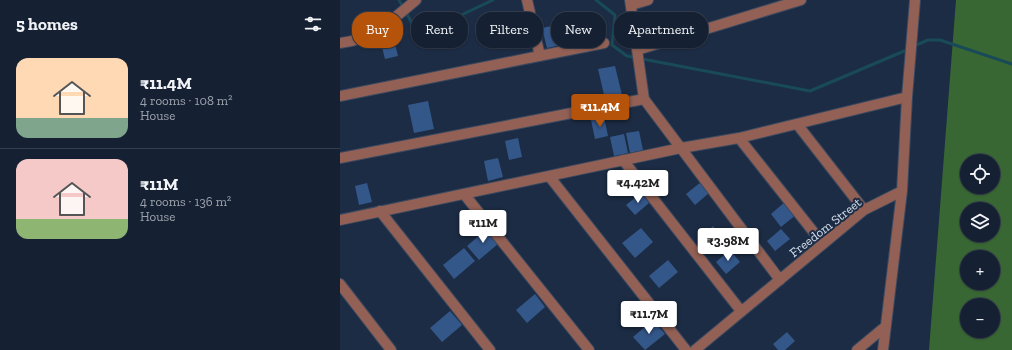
<!DOCTYPE html>
<meta charset="utf-8">
<style>
:root{--surface:#152133;--page:#1e293b;--text:#f1f3f6;--muted:#9da3ac;--line:#343e4e;--accent:#b45309}
body{margin:0;font-family:"Zilla Slab",serif;background:var(--page);color:var(--text);height:100vh;display:flex;flex-direction:column;font-size:15px;white-space:nowrap}
*{box-sizing:border-box;margin:0}
p{font-size:13px;color:var(--muted)}
.icon{flex:none;width:22px;height:22px;fill:none;stroke:currentColor;stroke-width:2;stroke-linecap:round;stroke-linejoin:round}
.map{position:relative;flex:1;overflow:hidden}
.sheet{display:flex;flex-direction:column;background:var(--surface);width:340px}
.sheet>*{flex:none}
.top-card{position:absolute;left:12px;top:12px;width:380px;height:36px;display:flex;gap:8px}
.fabs{position:absolute;left:620px;top:154px;display:grid;gap:8px}
.fabs a{display:grid;place-items:center;width:40px;height:40px;border-radius:50%;background:var(--surface);box-shadow:0 1px 3px #0004,0 0 0 1px var(--line);font-size:20px}
.price{position:absolute;translate:-50% -34px;padding:0 9px;border-radius:4px;background:#fff;color:#222;font-size:13px;line-height:26px;filter:drop-shadow(0 1px 2px #0008)}
.price::after{content:'';position:absolute;left:50%;top:24px;width:12px;height:9px;margin-left:-6px;background:inherit;clip-path:polygon(0 0,100% 0,50% 100%)}
.price.active{background:var(--accent);color:#fff}
ul{padding:0;list-style:none}
li{display:flex;align-items:center;gap:12px;height:100px;padding:0 16px}
li+li{border-top:1px solid var(--line)}
li span{display:grid;place-items:center;flex:none;width:112px;height:80px;border-radius:12px;color:#555}
li>.icon{margin-inline-start:auto}
span .icon{width:48px;height:48px;fill:#fffc;stroke-width:1}
li b{font-size:17px}
h2{display:flex;justify-content:space-between;align-items:center;height:48px;padding:0 16px;font-size:17px}
.chip{padding:0 14px;border-radius:16px;background:var(--surface);box-shadow:0 1px 3px #0004,0 0 0 1px var(--line);font-size:14px;line-height:36px}
.chip.active{background:var(--accent);color:#fff}
main{display:flex;flex:1;min-height:0}
.map>svg:first-child{display:block}
.forest{fill:#396734;fill-rule:evenodd}
.lines{fill:none;stroke-linecap:round;stroke-linejoin:round}
.stream{stroke:#194a57;stroke-width:3}
.building{fill:#34578a}
.minor-casing{stroke:#3a4960;stroke-width:12}
.minor{stroke:#926054;stroke-width:10}
.labels{text-anchor:middle;stroke-width:4;stroke-linejoin:round;paint-order:stroke}
.street-label{font-size:13px;fill:#d6e1f1;stroke:#1c2c44}
</style>
<main>
<section class="sheet">
<h2>5 homes<svg class="icon" aria-label="filters" viewBox="0 0 24 24"><path d="M4 7h16M4 17h16"/><circle cx="9" cy="7" r="2"/><circle cx="15" cy="17" r="2"/></svg></h2>
<ul>
<li><span style="background:linear-gradient(#ffd9b3 75%,#7fa58c 0)"><svg class="icon" aria-label="home" viewBox="0 0 24 24"><path d="M3 11l9-7 9 7M6 9v11h12V9"/></svg></span><div><b>₹11.4M</b><p>4 rooms · 108 m²</p><p>House</p></div></li>
<li><span style="background:linear-gradient(#f6c9c9 75%,#8fb573 0)"><svg class="icon" aria-label="home" viewBox="0 0 24 24"><path d="M3 11l9-7 9 7M6 9v11h12V9"/></svg></span><div><b>₹11M</b><p>4 rooms · 136 m²</p><p>House</p></div></li>
</ul>
</section>
<div class="map">
<svg width="672" height="350" viewBox="0 0 672 350">
<rect width="100%" height="100%" fill="#1c2c44"/>
<path class="forest" d="M616 0H672V350H589ZM627 161H653V187H627ZM627 209H653V235H627ZM627 257H653V283H627ZM627 305H653V331H627Z"/>
<g class="lines">
<path class="stream" d="M59 0 63 7
M256 0 275 15 272 45 287 56 470 91 569 49
M66 12 81 41 94 36 115 18 153 0
M574 46 588 40H600L672 64"/>
</g>
<path class="building" d="M217 25 221 45 207 48 202 28Z
M53 36 58 56 45 59 40 39Z
M275 66 282 95 265 99 258 69Z
M88 101 94 129 74 133 68 105Z
M264 117 268 136 255 139 251 120Z
M299 131 303 150 290 153 286 133Z
M284 134 288 153 274 156 270 137Z
M178 138 182 157 169 160 165 141Z
M158 158 163 177 148 181 144 161Z
M361 182 369 193 355 205 346 194Z
M27 183 32 202 19 205 15 186Z
M301 193 309 203 295 215 286 205Z
M446 201 457 214 441 227 431 214Z
M373 226 383 239 368 251 358 239Z
M301 228 313 242 295 258 282 243Z
M147 229 159 243 139 260 127 246Z
M441 229 450 239 435 251 427 241Z
M124 248 135 261 114 279 103 265Z
M390 250 400 262 386 274 376 262Z
M328 260 338 272 319 288 309 276Z
M195 294 205 307 187 323 176 310Z
M110 311 122 325 102 342 90 328Z
M313 320 325 334 305 350 293 337Z
M447 332 455 341 445 350H438L433 344Z"/>
<g class="lines">
<defs>
<path id="minor" d="M187 0 200 56
M290 0 304 99
M291 5 308 0
M0 43C35 39 50 21 76 0
M297 50 461 0
M0 96 264 43
M567 97 575 0
M457 124 524 210
M399 138 567 97 562 191 543 350
M0 158 304 99 440 280
M283 160 401 311
M209 176 346 350
M124 194 249 350
M40 211 150 350
M0 220 341 148 399 138 483 244
M0 284 51 350
M355 350 524 210 562 191
M517 350 546 326"/>
</defs>
<use href="#minor" class="minor-casing"/>
<use href="#minor" class="minor"/>
</g>
<g class="labels">
<g class="street-label">
<text transform="translate(485 227) rotate(-38)" y="5">Freedom Street</text>
</g>
</g>
</svg>
<div class="fabs">
<a><svg class="icon" aria-label="locate" viewBox="0 0 24 24"><circle cx="12" cy="12" r="6"/><path d="M12 2v4M12 18v4M2 12h4M18 12h4"/></svg></a>
<a><svg class="icon" aria-label="layers" viewBox="0 0 24 24"><path d="M12 4l9 5-9 5-9-5zM3 14l9 5 9-5"/></svg></a>
<a>+</a>
<a>−</a>
</div>
<b class="price active" style="left:260px;top:128px">₹11.4M</b>
<b class="price" style="left:298px;top:204px">₹4.42M</b>
<b class="price" style="left:143px;top:244px">₹11M</b>
<b class="price" style="left:388px;top:262px">₹3.98M</b>
<b class="price" style="left:309px;top:335px">₹11.7M</b>
<div class="top-card">
<a class="chip active">Buy</a>
<a class="chip">Rent</a>
<a class="chip">Filters</a>
<a class="chip">New</a>
<a class="chip">Apartment</a>
</div>
</div>
</main>
